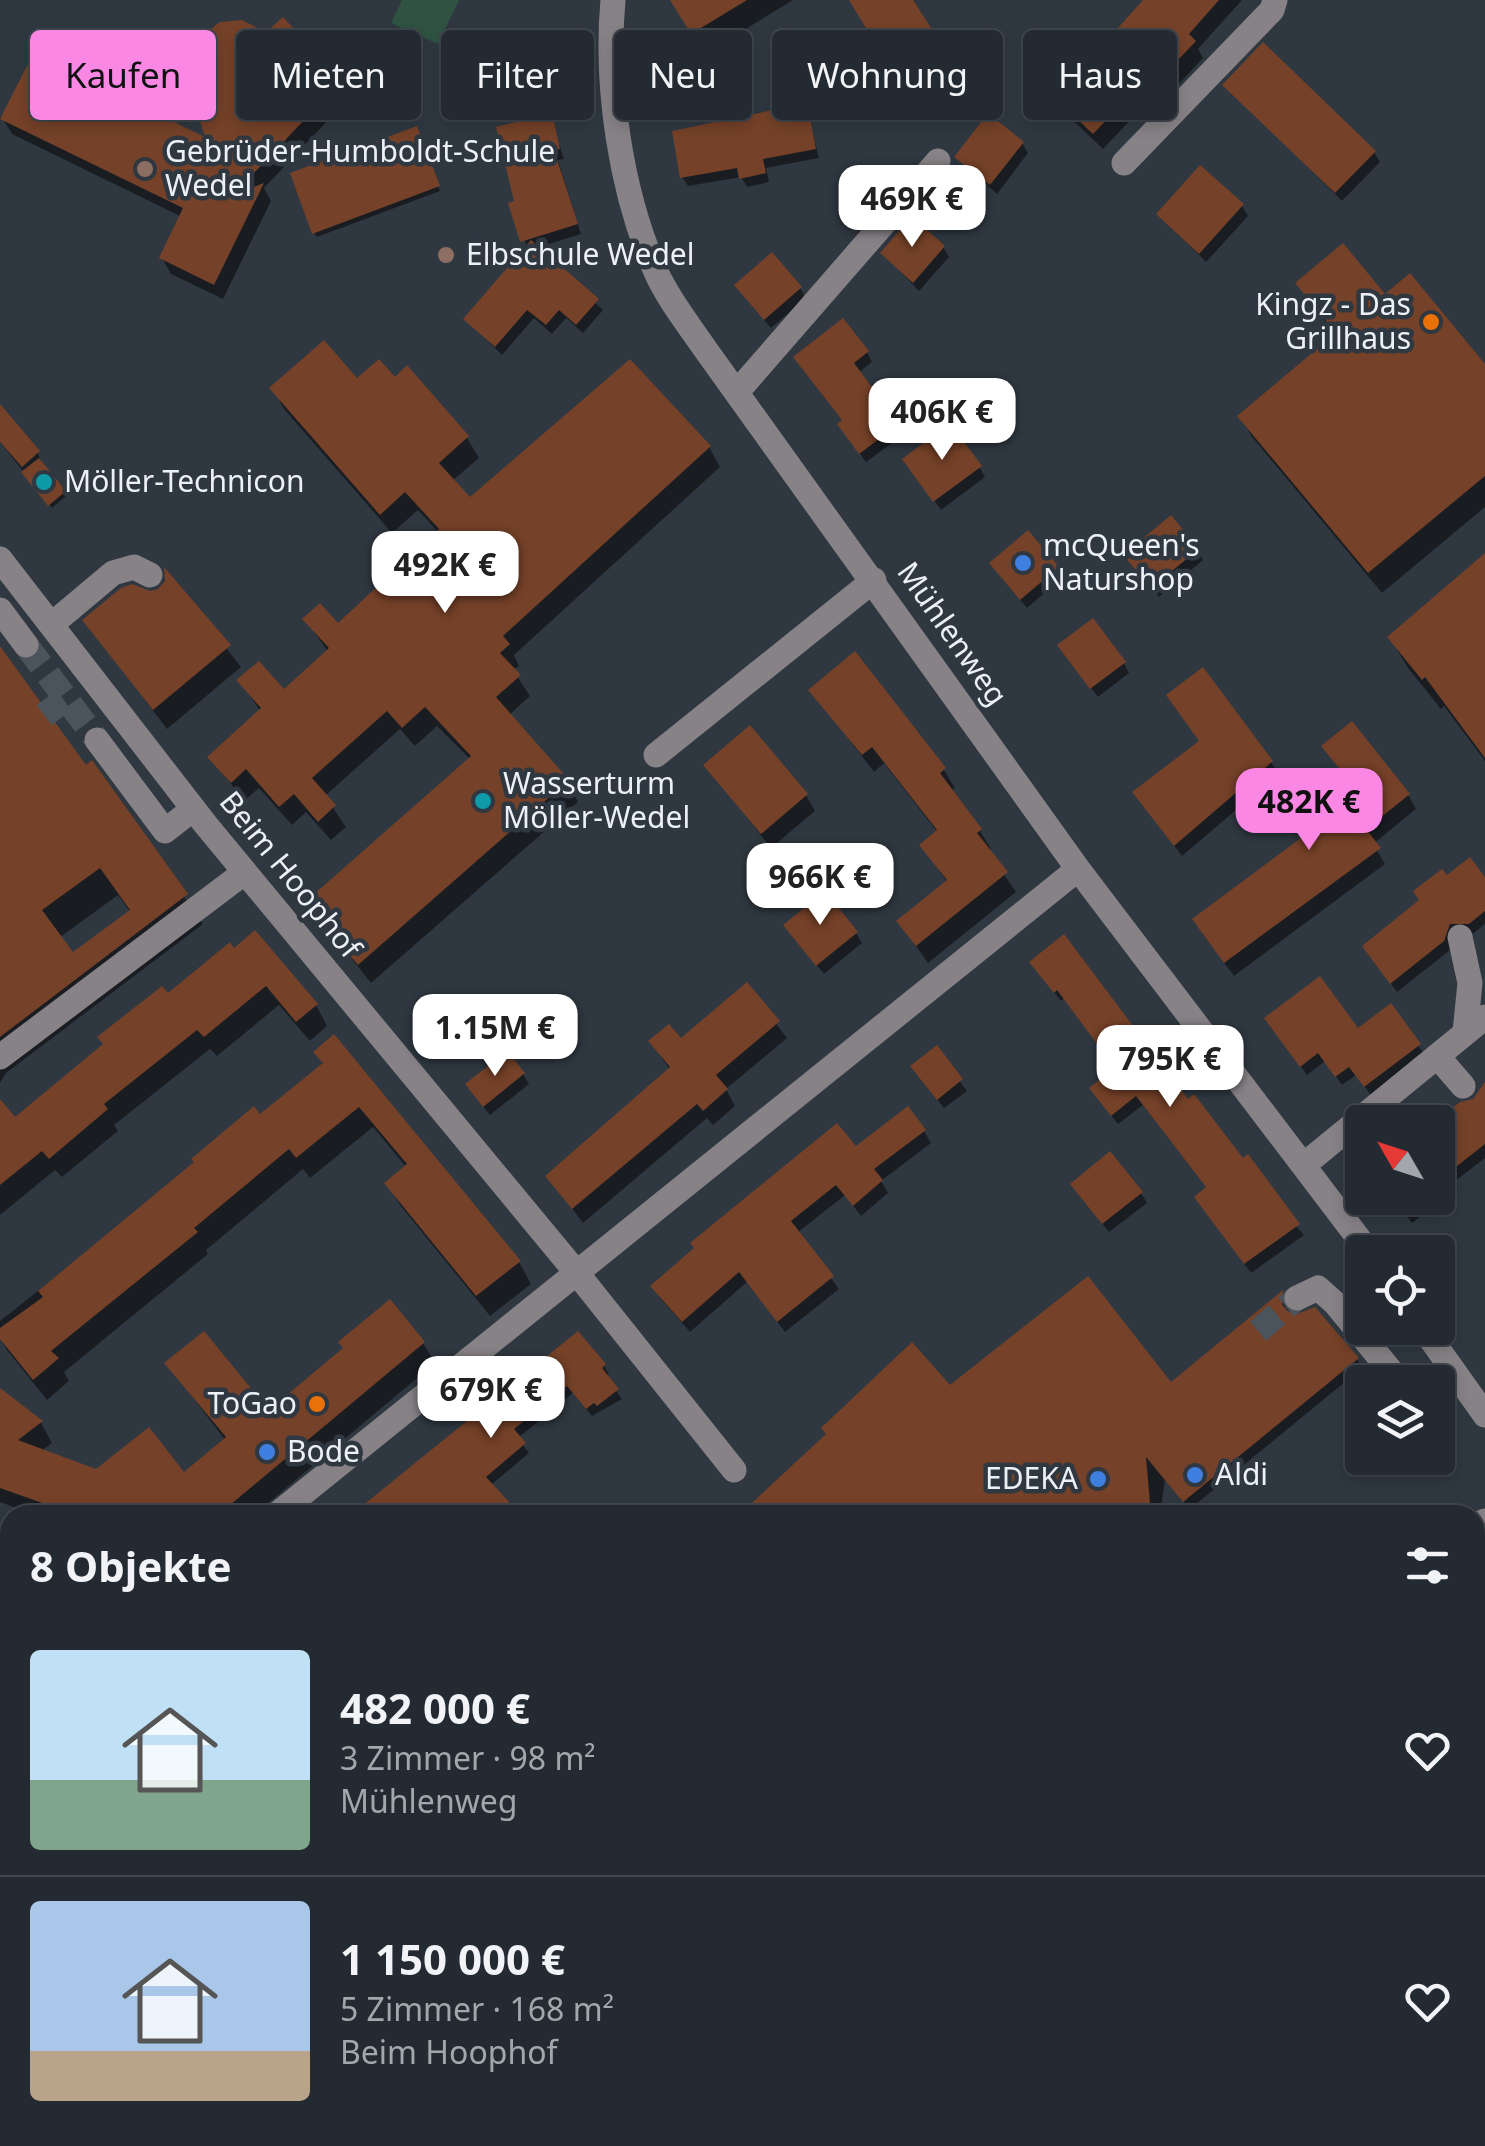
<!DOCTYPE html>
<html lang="de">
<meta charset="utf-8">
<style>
:root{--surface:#232a31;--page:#2b3239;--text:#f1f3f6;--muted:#a3a7ab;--line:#40464d;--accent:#fb87e5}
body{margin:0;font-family:"Noto Sans",sans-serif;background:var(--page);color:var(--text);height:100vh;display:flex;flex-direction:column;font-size:38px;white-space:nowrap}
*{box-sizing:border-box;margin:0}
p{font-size:32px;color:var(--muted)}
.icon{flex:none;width:55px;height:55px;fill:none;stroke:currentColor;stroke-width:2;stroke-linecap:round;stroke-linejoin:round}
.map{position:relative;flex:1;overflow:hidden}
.details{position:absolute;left:0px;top:1505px;width:1485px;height:642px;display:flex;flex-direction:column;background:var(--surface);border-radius:30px 30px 0 0;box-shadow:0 5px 15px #0003,0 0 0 2px var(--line)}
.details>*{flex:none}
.top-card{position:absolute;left:30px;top:30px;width:1425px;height:90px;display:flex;gap:20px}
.needle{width:65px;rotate:309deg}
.controls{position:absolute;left:1345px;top:1105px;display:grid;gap:20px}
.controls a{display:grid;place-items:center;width:110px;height:110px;border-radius:10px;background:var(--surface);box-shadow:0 5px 15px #0003,0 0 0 2px var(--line);font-size:50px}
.price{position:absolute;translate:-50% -85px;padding:0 22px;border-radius:20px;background:#fff;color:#222;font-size:32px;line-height:65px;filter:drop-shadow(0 2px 5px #0008)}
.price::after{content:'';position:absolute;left:50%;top:60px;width:30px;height:22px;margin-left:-15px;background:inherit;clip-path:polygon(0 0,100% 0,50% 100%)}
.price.current{background:var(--accent);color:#111}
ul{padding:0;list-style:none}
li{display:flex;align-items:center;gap:30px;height:250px;padding:0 30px}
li+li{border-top:2px solid var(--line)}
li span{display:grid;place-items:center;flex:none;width:280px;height:200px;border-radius:10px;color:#555}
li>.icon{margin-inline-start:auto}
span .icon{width:120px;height:120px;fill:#fffc;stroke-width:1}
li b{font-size:42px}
h2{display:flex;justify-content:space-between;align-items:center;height:120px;padding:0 30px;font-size:42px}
.tag{padding:0 35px;border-radius:10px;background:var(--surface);box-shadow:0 5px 15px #0003,0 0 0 2px var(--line);font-size:35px;line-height:90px}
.tag.current{background:var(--accent);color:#111}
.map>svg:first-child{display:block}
.green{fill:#2f5242}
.shadow{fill:#0007;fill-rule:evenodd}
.building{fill:#754128;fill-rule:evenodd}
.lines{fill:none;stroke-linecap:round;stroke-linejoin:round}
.minor-tunnel{stroke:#4b545c;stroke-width:25;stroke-dasharray:25 12;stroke-linecap:butt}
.minor{stroke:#878286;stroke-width:25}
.education-dot{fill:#8d6e63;stroke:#2f3841;stroke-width:4}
.food-dot{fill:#e8710a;stroke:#2f3841;stroke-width:4}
.culture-dot{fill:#0f9aa8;stroke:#2f3841;stroke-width:4}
.shop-dot{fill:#3f7fe0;stroke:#2f3841;stroke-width:4}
.labels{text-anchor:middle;stroke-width:9;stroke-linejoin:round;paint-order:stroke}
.poi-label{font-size:30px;fill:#ecf1f7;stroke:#2f3841;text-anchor:start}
.street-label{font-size:30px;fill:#ecf1f7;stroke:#2f3841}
</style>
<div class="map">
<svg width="1485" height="2146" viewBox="0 0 1485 2146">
<rect width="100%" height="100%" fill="#2f3841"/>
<path class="green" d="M402 0H459L438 44 391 23Z
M76 2138H128L124 2146H83Z"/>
<path class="shadow" d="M672 0H793L705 54Z
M851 0H911L954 70 910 97Z
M1147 0H1242L1198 49 1203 58 1158 106 1150 99 1103 149 1060 108 1051 92 1100 51Z
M340 82 349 98 264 188 271 201 223 299 171 274 162 258 182 217 12 134 3 119 209 141Z
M1226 85 1374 152 1380 162 1342 201Z
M806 106 819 158 766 168 769 182 747 187 741 177 688 186 682 177Z
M550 116 564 159 558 160 581 234 536 248 603 310 583 333 566 318 552 334 534 318 502 355 466 320 527 249 517 202Z
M419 133 440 191 317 237 314 233Z
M1022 143 1028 153 997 194 957 157Z
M1242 206 1248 216 1206 262 1159 215Z
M943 247 949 257 919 291 883 253Z
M1298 284 1385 297 1485 368V507L1382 593 1252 437 1240 416 1336 336Z
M800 288 806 298 771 328 743 295Z
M867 352 872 362 858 373 903 435 866 462 846 435 844 422 802 368Z
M407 369 467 438 479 458 452 481 470 500 709 447 720 467 514 655 519 666 513 670 530 696 508 716 567 782 578 802 371 983 307 903 471 760 437 726 415 746 400 729 325 796 346 827 331 840 306 812 292 825 259 788 244 801 210 757 261 712 240 681 283 692 328 652 306 620 338 627 439 533 418 510 392 533 284 409 273 389 395 380Z
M0 408 38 453 42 465 66 496 52 508 0 442Z
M980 468 985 477 941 510 911 469Z
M1197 550 1203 560 1159 597 1132 565Z
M1485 557V761L1444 706 1441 709 1408 668 1390 638Z
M1057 568 1062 578 1027 608 998 573Z
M168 573 241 667 167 729 85 621 160 591Z
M0 648 85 769 91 764 203 924 6 1073 0 1083ZM118 895 131 913 73 956 59 938Z
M855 654 944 770 955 788 950 791 980 831 991 849 988 851 1016 892 928 963 899 922 948 883 922 846 938 833 884 763 874 772 811 690Z
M1066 656 1124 663 1129 673 1098 697Z
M1324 746 1408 795 1416 809 1373 844 1385 864 1234 976 1203 934 1361 796Z
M1271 762 1278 774 1182 856 1142 804Z
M706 765 806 795 815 811 771 848Z
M1446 879 1485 881V924L1474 933H1455L1449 951 1397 992 1370 956Z
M856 933 862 943 824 974 792 936Z
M229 946 316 1005 327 1026 310 1041 279 1005 217 1056 210 1049 114 1125 118 1131 62 1177 55 1170 0 1215V1119L14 1121Z
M1038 972 1187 1103 1304 1235 1251 1273 1203 1208 1208 1189 1143 1105 1118 1124 1098 1099 1117 1070 1064 998 1061 1001Z
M747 986 787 1038 726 1089 735 1106 713 1125 707 1118 583 1223 548 1176 670 1070 651 1042H680Z
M1391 1007 1425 1055 1371 1095 1356 1075 1342 1085 1325 1061 1307 1075 1272 1028 1358 1031Z
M936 1049 967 1091 944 1108 919 1076Z
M316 1052 519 1262 531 1284 490 1316 400 1205 387 1183 407 1168 373 1127 310 1178 303 1169 206 1250 208 1254 64 1372 69 1381 47 1400 7 1350 0 1338V1321L324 1065Z
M523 1074 529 1084 490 1115 474 1095Z
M1485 1085V1158L1454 1182 1458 1189 1412 1223 1393 1198H1438V1126L1475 1101Z
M924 1131 931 1143 881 1181 888 1193 861 1216 845 1195 797 1233 839 1289 785 1332 747 1282 690 1332 660 1298 653 1286 855 1149Z
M1141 1193 1147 1203 1109 1232 1079 1194Z
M1282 1294 1286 1313 1357 1359 1362 1368 1190 1509 1165 1479 1160 1515H746L950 1388 1171 1385Z
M578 1334 604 1366 609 1374 606 1377 622 1399 592 1416 573 1393 518 1438 529 1453 491 1485 517 1515H355Z
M423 1343 435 1363 254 1515H36L0 1502V1397L12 1401 41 1423 52 1443 41 1451 97 1472 184 1476 226 1441 167 1364 269 1414 345 1350Z
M620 1505 629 1515H608Z
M1485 1576V1679L1475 1686V1583Z
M0 1612 10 1616V1690L0 1687Z
M1475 1791 1485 1796V1976L1475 1971Z
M10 1809V1847L1 1838Z
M0 1925 10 1929V1997L0 1994Z
M1475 2048 1485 2053V2125L1475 2119Z
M244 2138H266L263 2144Z
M381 2138H430L427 2146H378Z
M613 2138H716L713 2146 688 2139 685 2146H657L645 2140 643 2146H623Z
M830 2138H946L942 2146H848Z
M1067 2138H1125L1119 2146H1080Z
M1315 2138H1325L1341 2146H1310Z
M1358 2138H1388L1407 2146H1354Z"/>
<path class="building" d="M670 0H747L691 34Z
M849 0H913L944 48 896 78Z
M1143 0H1219L1189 34 1196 41 1148 92 1140 85 1093 134 1048 92 1095 43 1100 48Z
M283 17 342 80 234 194 264 183 214 285 159 258 183 208 0 119 33 54 205 137 185 73 193 43 220 22 242 20 266 32Z
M1263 42 1376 151 1335 193 1222 85Z
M807 103 816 149 763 159 766 173 739 179 737 168 680 178 672 131Z
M552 113 560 149 554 150 578 224 520 242 508 203 514 201 496 127Z
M988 113 1024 142 990 185 954 157Z
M417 126 440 186 312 234 290 173Z
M1200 165 1244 204 1199 254 1156 214Z
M912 216 945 246 913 283 880 253Z
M531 240 599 299 576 325 559 310 546 325 527 310 495 347 463 319Z
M1343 243 1385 294 1410 273 1485 364V476L1368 573 1237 416 1336 333 1295 283Z
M772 252 802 287 764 320 734 285Z
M843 318 869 351 854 363 899 424 859 454 837 424 842 420 793 357Z
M324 340 357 378 379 359 395 377 407 365 469 436 439 463 470 497 630 359 711 446 503 636 510 644 500 653 521 675 496 697 569 780 358 965 304 903 471 756 425 707 402 728 387 711 312 778 336 805 318 822 294 794 279 807 246 769 231 783 207 757 261 708 236 680 259 661 284 689 329 648 302 619 320 603 338 623 439 529 405 492 380 515 269 388Z
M0 404 40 451 22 467 0 442Z
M950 423 982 466 933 502 902 459Z
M39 458 66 491 48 506 21 472Z
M1171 515 1199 549 1151 588 1123 555Z
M1028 530 1059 567 1020 600 989 563Z
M1485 553V758L1425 677 1422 680 1387 637Z
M164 567 231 645 153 710 82 620 121 588 132 584 150 591 158 589 165 581Z
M1093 618 1126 662 1090 689 1057 645Z
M0 646 86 765 92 760 188 894 0 1037ZM100 868 130 910 73 952 42 910Z
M855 651 946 768 940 773 982 829 977 833 1008 872 916 946 896 921 947 880 919 845 937 830 872 747 862 755 808 690Z
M1203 667 1273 761 1174 846 1132 792 1199 741 1166 695Z
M1352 721 1410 794 1366 829 1381 848 1224 963 1192 919 1360 794 1321 746Z
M750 725 808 794 761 834 703 765Z
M1470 857 1485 877V911L1469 924H1450L1444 941 1390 984 1362 946 1419 900 1413 891 1442 869 1447 875Z
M825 891 858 932 816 966 783 925Z
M255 930 318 1004 296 1022 266 986 204 1037 197 1030 104 1104 108 1109 49 1159 42 1151 0 1185V1099L15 1117 103 1044 97 1037 162 986 168 993 230 942 234 948Z
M1064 934 1188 1099 1194 1094 1243 1158 1248 1154 1300 1224 1244 1264 1194 1197 1206 1187 1136 1096 1111 1116 1089 1088 1115 1068 1057 990 1054 993 1029 962Z
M1320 976 1358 1028 1391 1003 1421 1044 1364 1087 1349 1067 1335 1077 1318 1053 1300 1067 1264 1018Z
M747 982 780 1021 716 1075 728 1089 703 1111 697 1104 572 1209 545 1176 670 1067 648 1041 669 1024 681 1038Z
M334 1034 521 1261 476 1296 384 1183 407 1164 359 1107 296 1158 289 1149 194 1228 198 1232 51 1351 59 1358 33 1380 0 1339V1328L43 1297 38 1291 194 1162 191 1159 254 1106 260 1114 323 1063 313 1052Z
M937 1045 963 1079 937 1100 910 1066Z
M507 1051 525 1073 483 1107 465 1084Z
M1485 1082V1144L1438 1181V1119L1460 1102 1473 1099Z
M908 1106 926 1130 874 1169 883 1180 853 1206 836 1185 791 1221 834 1276 777 1322 739 1272 682 1322 650 1286 694 1248 690 1243 837 1123 856 1146Z
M1110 1151 1143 1192 1102 1224 1070 1184Z
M1088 1276 1171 1382 1283 1290 1282 1304 1287 1311 1297 1314 1315 1307 1359 1358 1183 1502 1146 1457 1151 1515H739L826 1434 821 1428 912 1342 950 1385Z
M390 1299 425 1342 218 1515H76L0 1488V1388L43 1421 18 1440 96 1469 149 1427 184 1472 226 1437 164 1363 204 1331 269 1410 343 1348 338 1342Z
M578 1331 606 1364 602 1368 619 1389 597 1406 594 1403 586 1409 567 1386 514 1429 526 1443 486 1477 521 1515H351Z"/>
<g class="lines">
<path class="minor-tunnel" d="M26 645 97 740
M44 715 66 699
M1258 1331 1297 1298"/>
<path class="minor" d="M613 0C605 87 621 194 657 274 670 302 691 328 708 353L1078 869 1369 1252
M1124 163 1272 10 1275 0
M737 392 938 161
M0 559 206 825 576 1272 734 1470
M0 610 26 645
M51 625 113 573 134 567 150 575
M97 740 165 831 193 809
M656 755 874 580
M1460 937 1470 983 1465 1032
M1437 1056 1463 1086
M0 1057 245 872
M1305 1164 1485 1017
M1297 1298 1318 1288 1336 1304 1394 1375
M1423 1328 1485 1415
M276 1515 1078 869
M1475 1526 1485 1521
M0 1542 10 1546
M0 1897 10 1901
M1475 2006 1485 2011
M1012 2138 1018 2146
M1434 2138 1449 2146
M962 2146 973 2138"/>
</g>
<g class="education-dot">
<circle cx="145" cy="169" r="10"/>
<circle cx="446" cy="255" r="10"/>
</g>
<g class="food-dot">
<circle cx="1431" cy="322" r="10"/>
<circle cx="317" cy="1404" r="10"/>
</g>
<g class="culture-dot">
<circle cx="44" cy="482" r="10"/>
<circle cx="483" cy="801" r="10"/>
</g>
<g class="shop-dot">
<circle cx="1023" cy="563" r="10"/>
<circle cx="267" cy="1452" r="10"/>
<circle cx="1195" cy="1475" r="10"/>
<circle cx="1098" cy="1479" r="10"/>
</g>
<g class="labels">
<g class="poi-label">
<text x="165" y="162">Gebrüder-Humboldt-Schule<tspan x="165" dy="34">Wedel</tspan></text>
<text x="466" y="265">Elbschule Wedel</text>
<text x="1411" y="315" text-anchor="end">Kingz - Das<tspan x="1411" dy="34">Grillhaus</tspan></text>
<text x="64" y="492">Möller-Technicon</text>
<text x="1043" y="556">mcQueen's<tspan x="1043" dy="34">Naturshop</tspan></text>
<text x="503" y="794">Wasserturm<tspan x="503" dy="34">Möller-Wedel</tspan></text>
<text x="297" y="1414" text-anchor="end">ToGao</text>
<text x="287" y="1462">Bode</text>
<text x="1215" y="1485">Aldi</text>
<text x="1078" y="1489" text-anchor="end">EDEKA</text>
</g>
<g class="street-label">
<text transform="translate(952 634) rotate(55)" y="10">Mühlenweg</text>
<text transform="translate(290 875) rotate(51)" y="10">Beim Hoophof</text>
</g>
</g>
</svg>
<div class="controls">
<a><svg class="needle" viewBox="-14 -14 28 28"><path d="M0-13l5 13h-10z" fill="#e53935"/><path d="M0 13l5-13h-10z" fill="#a3a7ab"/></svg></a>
<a><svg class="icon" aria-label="locate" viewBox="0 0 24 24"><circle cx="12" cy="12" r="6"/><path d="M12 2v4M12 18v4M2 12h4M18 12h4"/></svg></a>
<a><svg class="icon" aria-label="layers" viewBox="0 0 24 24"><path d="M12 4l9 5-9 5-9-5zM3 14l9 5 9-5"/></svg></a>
</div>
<b class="price" style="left:912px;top:250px">469K €</b>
<b class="price" style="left:942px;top:463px">406K €</b>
<b class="price" style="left:445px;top:616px">492K €</b>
<b class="price current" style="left:1309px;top:853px">482K €</b>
<b class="price" style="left:820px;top:928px">966K €</b>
<b class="price" style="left:495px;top:1079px">1.15M €</b>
<b class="price" style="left:1170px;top:1110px">795K €</b>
<b class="price" style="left:491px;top:1441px">679K €</b>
<div class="top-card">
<a class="tag current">Kaufen</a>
<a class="tag">Mieten</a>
<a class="tag">Filter</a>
<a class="tag">Neu</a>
<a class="tag">Wohnung</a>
<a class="tag">Haus</a>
</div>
<section class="details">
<h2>8 Objekte<svg class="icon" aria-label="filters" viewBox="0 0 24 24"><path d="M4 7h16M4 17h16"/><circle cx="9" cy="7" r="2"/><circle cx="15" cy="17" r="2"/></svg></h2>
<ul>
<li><span style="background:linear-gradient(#bfe0f5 65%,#7fa58c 0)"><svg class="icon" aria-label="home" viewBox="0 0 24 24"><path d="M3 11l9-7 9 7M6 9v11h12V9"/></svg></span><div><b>482 000 €</b><p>3 Zimmer · 98 m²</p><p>Mühlenweg</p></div><svg class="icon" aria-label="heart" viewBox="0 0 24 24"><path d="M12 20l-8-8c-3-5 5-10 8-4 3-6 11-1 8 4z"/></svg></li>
<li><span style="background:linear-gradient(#a9c7e8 75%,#b9a48a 0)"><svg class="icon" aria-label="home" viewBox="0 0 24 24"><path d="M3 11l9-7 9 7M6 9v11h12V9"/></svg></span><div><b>1 150 000 €</b><p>5 Zimmer · 168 m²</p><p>Beim Hoophof</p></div><svg class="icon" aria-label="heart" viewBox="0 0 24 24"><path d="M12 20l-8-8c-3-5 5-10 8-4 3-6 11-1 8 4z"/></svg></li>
</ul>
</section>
</div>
